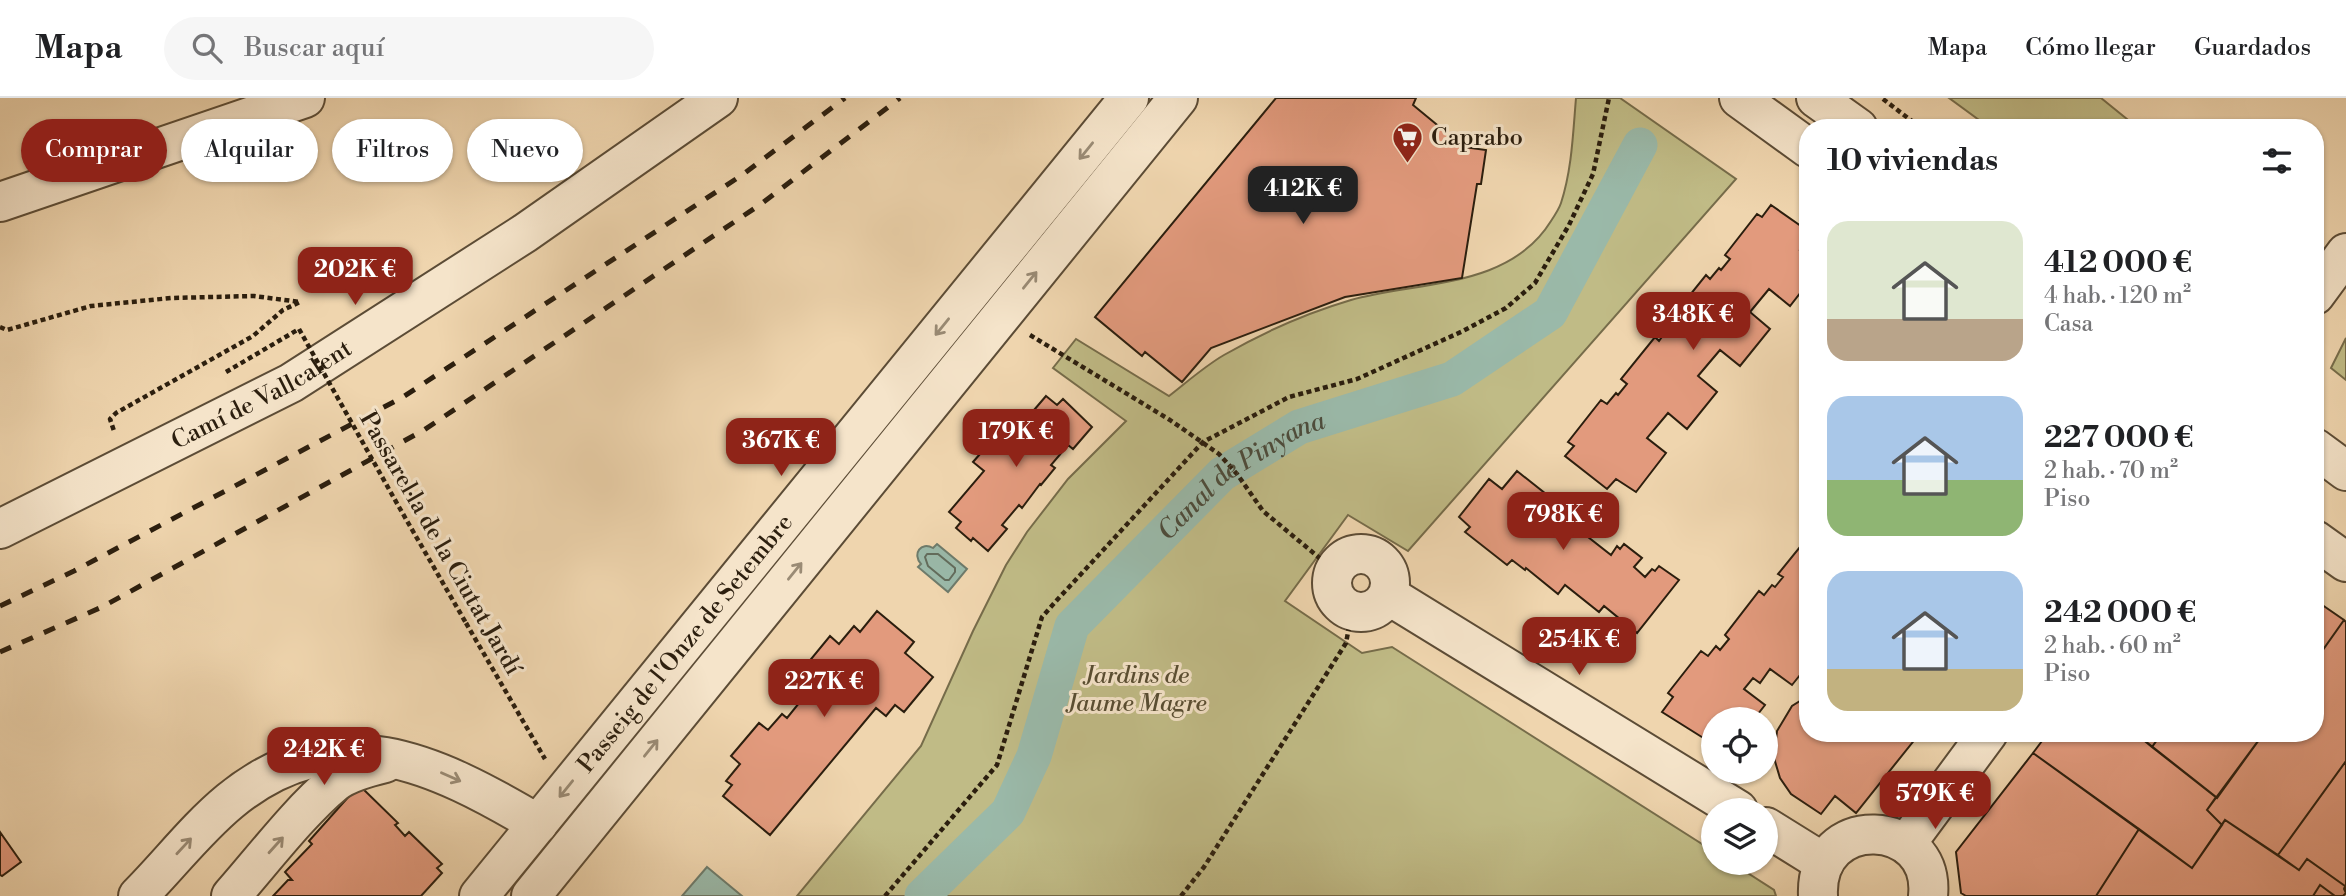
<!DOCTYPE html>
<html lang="es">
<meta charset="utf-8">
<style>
:root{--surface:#fff;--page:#f6f6f6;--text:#202124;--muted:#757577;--line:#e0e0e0;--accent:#8f2418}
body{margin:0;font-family:"Libre Bodoni",serif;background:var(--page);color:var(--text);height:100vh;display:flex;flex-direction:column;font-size:26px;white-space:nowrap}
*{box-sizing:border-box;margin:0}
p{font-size:23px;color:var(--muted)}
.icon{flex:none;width:38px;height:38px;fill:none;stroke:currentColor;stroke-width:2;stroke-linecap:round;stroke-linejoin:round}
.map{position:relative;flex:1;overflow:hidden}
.panel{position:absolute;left:1799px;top:21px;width:525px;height:623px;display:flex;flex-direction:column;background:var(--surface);border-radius:28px;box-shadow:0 2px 5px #0004}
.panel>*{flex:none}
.top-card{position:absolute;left:21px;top:21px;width:665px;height:63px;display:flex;gap:14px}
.fabs{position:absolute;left:1701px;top:609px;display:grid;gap:14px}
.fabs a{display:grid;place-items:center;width:77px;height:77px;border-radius:50%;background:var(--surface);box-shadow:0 2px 5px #0004;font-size:35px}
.price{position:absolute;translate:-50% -60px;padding:0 16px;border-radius:14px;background:var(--accent);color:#fff;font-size:23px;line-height:46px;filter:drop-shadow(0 2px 4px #0008)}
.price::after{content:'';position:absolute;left:50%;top:42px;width:21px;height:16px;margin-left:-10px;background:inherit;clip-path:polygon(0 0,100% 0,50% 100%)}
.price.on{background:#222;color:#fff}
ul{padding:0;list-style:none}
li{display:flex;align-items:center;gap:21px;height:175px;padding:0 28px}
li span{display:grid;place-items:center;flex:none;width:196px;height:140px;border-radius:21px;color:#555}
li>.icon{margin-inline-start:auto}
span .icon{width:84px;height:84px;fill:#fffc;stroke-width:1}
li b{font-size:30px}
h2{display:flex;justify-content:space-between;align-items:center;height:84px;padding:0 28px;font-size:30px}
.chip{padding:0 24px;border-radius:32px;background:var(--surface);box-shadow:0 2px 5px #0004;font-size:24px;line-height:63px}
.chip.on{background:var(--accent);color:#fff}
header{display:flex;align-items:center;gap:42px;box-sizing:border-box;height:98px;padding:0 35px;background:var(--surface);border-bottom:2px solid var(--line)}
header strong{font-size:33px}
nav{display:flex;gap:38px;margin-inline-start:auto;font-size:24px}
.search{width:490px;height:63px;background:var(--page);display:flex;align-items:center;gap:18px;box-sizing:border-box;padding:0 24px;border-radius:38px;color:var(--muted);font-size:26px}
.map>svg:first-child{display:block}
.green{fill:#c0bb86;stroke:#766c4a;stroke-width:2}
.water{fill:#9ab9a9;stroke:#6e7b6b;stroke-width:2}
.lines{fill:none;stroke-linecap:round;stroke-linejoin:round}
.shore{stroke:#626c5c;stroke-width:2}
.canal{stroke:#9ab9a9;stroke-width:35}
.building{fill:#e29a7d;stroke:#2b1e0e;stroke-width:2}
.minor-casing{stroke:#5c4c36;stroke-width:42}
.path{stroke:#2b1e0e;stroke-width:4.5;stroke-dasharray:5 3.5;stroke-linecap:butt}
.minor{stroke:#f5e4ca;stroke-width:38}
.rail{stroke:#2b1e0e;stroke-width:5;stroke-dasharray:12 12;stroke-linecap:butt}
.path-bridge{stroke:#2b1e0e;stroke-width:4.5;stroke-dasharray:5 3.5;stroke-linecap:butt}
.oneway{stroke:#9a8b75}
.labels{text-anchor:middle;stroke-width:6;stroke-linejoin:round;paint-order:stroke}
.poi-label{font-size:24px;fill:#2b1e0e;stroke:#f5e4ca;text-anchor:start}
.street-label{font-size:24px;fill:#2b1e0e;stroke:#f5e4ca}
.park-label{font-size:24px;font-style:italic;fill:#584d32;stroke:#f5e4ca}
.water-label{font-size:26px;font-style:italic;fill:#4c4c3c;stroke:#f5e4ca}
</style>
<header>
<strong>Mapa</strong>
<div class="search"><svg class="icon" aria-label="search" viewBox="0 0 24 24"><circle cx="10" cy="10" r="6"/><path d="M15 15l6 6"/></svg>Buscar aquí</div>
<nav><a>Mapa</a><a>Cómo llegar</a><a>Guardados</a></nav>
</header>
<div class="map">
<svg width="2346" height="798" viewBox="0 0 2346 798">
<rect width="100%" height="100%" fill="#efd5ae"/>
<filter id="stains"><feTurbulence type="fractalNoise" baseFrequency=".00286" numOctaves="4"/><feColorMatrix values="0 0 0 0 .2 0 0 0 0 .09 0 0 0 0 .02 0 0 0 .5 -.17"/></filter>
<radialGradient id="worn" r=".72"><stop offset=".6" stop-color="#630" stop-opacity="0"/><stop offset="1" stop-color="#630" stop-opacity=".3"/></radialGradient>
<path class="green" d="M1576 0H1620L1736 81 1408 453 1348 417 1285 503 1362 555 1392 549 1713 753V765H1732L1774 792 1776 798H797L921 648 973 533 1006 467 1027 434 1068 381 1126 323 1053 270 1076 241 1169 298C1187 284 1205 268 1224 257 1264 234 1307 215 1351 202 1419 183 1509 191 1551 123 1555 117 1559 111 1561 105 1572 71 1573 35 1576 0Z
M1949 0H2101L2138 30H1990Z
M2346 240V282L2331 270Z"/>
<path class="water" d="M937 446 967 471 948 494 918 469 921 466C912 456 921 443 933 450Z
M707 769 742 798H682Z"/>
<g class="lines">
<path class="shore" d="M927 456H938L955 470V474L949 482H945L928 468 925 459Z"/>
<path class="canal" id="s1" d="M922 798 1008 714 1034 658 1072 528 1222 376 1299 329 1452 281 1550 215 1640 47"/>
</g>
<path class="building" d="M1276 0H1416L1413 7 1464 49 1486 52 1481 86H1477L1462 180 1345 199 1211 250 1182 284 1145 254 1142 258 1095 219Z
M1771 107 1808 133V143L1800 152 1808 158V185L1790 208 1769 191 1750 214 1770 231 1740 268 1720 252 1698 278 1717 294 1687 331 1668 315 1647 340 1666 355 1636 394 1616 381 1607 391 1565 358 1574 348 1568 344 1601 302 1607 306 1616 295 1618 297 1627 286 1621 281 1655 239 1659 243 1667 232 1669 234 1679 223 1673 218 1706 177 1710 181 1719 170 1721 172 1730 161 1725 157 1757 116 1762 119Z
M1046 298 1057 307 1063 301 1092 329 1073 351 1068 347 1051 367 1055 370 1041 387 1040 386 1022 410 1019 407 1002 427 1007 431 988 453 973 440 971 443 956 430 961 424 949 414 984 373 973 364 1002 331 1011 339Z
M1517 373 1556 404 1542 422 1556 433 1565 421 1611 457 1617 448 1620 451 1624 446 1642 460 1634 469 1645 479 1652 471 1655 473 1659 468 1679 482 1637 535 1604 508 1599 514 1565 487 1558 496 1526 470 1525 472 1512 462 1507 467 1465 434 1470 429 1459 419 1489 381 1502 391Z
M1808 439V524L1801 534 1808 539V567L1792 587 1770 571 1760 585 1753 580 1744 591 1765 607 1754 621H1713V631L1705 641 1662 614 1673 599 1668 595 1701 553 1708 558 1716 548 1720 552 1729 541 1725 537 1759 493 1764 497 1772 487 1775 489 1783 479 1778 476Z
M2315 502 2344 522 2315 563Z
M877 513 914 544 905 555 933 579 904 614 895 607 886 618 876 610 770 737 723 698 732 687 726 683 740 666 731 658 759 625 768 632 782 616 787 620 804 599 799 595 812 580 802 572 830 538 839 546 854 528 860 534Z
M2344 522 2346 524V663L2278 757 2225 722 2222 727 2207 712 2264 635H2315V563Z
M1808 598V635H1920L1856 715 1835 698 1821 716 1791 696 1780 680 1774 660 1777 633 1792 608Z
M2048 635H2135L2216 699 2207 712 2222 727 2192 770 2033 655Z
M2135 635H2162L2152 649Z
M2162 635H2264L2217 700 2152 649Z
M2033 655 2139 731 2096 798H1966L1961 795 1956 754Z
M2346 663V793L2344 791 2345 788 2307 761 2299 772 2278 757Z
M359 687 398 725 395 727 405 738 409 734 442 766 437 770 442 775 421 798H273L288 782H292L285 774 312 746 309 743Z
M2225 722 2299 772 2307 761 2345 788 2344 791 2346 795 2343 798H2335L2320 787 2313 798H2096L2139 731 2192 770Z
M0 734 21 764 2 778 0 777Z
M2320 787 2335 798H2313Z"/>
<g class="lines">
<defs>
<g id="minor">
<path d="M1739 0 1808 50"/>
<path d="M1816 0 1858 30"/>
<path d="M0 104 305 0"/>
<path d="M2315 197 2346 155"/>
<path d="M2315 350 2346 373"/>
<path id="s2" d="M0 431 291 285 525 135 718 0"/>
<path d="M2315 442 2346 464"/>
<circle cx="1361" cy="485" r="29"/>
<path d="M1388 497 1738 712"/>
<path d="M1766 729 1824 765"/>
<path d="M1906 746 1988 635"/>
<path d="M138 798C169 767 196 731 230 703 336 616 435 665 538 726"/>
<path d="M231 798C262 763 299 714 334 685 348 674 368 669 385 665"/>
<path id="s3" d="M479 798 1129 0"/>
<path d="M531 798 1178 0"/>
<path d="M1818 798C1814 713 1936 719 1928 798"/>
</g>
</defs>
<use href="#minor" class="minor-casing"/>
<path class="path" d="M1883 1 1921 30
M0 229 7 232 91 208 171 200 254 198 300 204 283 212 253 238 116 315 110 321 114 333
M1030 237 1170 322 1219 356 1237 376 1263 413 1334 472
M226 274 299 231
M466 525 545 661
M885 798 997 667 1042 519 1057 502 1203 344 1289 299 1357 281 1463 233 1506 210 1535 185 1569 127 1593 76 1609 0
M1181 798 1204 769 1346 545 1352 513"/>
<use href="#minor" class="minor"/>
<path class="rail" d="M0 508 74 473 403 299 742 77 845 0
M0 554 102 509 424 332 761 106 900 0"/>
<path class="path-bridge" d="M299 231 399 409 466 525"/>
</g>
<defs><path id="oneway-shaft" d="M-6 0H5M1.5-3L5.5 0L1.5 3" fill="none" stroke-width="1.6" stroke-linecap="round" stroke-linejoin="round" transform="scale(1.75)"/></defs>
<g class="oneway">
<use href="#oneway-shaft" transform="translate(1086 53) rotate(129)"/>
<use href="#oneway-shaft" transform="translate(1030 182) rotate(-51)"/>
<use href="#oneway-shaft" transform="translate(942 229) rotate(129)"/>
<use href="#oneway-shaft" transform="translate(795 473) rotate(-51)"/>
<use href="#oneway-shaft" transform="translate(651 650) rotate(-51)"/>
<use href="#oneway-shaft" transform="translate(451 679) rotate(24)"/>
<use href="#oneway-shaft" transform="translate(566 691) rotate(129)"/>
<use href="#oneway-shaft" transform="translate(276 747) rotate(-48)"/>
<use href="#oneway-shaft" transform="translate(184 748) rotate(-47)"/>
</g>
<defs>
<symbol id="supermarket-pin" viewBox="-11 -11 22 30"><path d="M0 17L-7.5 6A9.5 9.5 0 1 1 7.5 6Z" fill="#8f2418" stroke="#f5e4ca"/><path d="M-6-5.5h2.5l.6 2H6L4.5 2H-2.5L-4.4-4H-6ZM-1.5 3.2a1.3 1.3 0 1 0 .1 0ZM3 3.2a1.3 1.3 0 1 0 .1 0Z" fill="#fff"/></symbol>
</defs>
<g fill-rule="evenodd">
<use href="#supermarket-pin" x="1390" y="22" width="35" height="47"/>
</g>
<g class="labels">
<g class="poi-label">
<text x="1431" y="47">Caprabo</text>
</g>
<g class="street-label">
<text dy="8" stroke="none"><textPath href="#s2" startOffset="294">Camí de Vallcalent</textPath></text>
<text transform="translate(441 445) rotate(60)" y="8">Passarel·la de la Ciutat Jardí</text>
<text dy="8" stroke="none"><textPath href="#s3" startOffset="326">Passeig de l'Onze de Setembre</textPath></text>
</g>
<g class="park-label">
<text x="1137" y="585">Jardins de<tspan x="1137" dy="28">Jaume Magre</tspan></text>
</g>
<g class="water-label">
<text dy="9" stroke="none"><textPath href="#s1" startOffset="546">Canal de Pinyana</textPath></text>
</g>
</g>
<rect width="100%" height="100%" filter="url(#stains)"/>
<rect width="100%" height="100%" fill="url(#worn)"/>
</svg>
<div class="fabs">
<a><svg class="icon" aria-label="locate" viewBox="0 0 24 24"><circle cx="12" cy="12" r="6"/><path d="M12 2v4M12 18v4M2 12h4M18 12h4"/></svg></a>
<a><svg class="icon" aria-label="layers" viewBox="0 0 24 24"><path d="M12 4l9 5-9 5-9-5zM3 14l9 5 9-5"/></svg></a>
</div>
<b class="price on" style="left:1303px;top:128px">412K €</b>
<b class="price" style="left:355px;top:209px">202K €</b>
<b class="price" style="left:1693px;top:254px">348K €</b>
<b class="price" style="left:1016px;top:371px">179K €</b>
<b class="price" style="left:781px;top:380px">367K €</b>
<b class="price" style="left:1563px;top:454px">798K €</b>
<b class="price" style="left:1579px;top:579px">254K €</b>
<b class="price" style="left:824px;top:621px">227K €</b>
<b class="price" style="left:324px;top:689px">242K €</b>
<b class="price" style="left:1935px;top:733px">579K €</b>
<div class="top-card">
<a class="chip on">Comprar</a>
<a class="chip">Alquilar</a>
<a class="chip">Filtros</a>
<a class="chip">Nuevo</a>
</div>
<section class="panel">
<h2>10 viviendas<svg class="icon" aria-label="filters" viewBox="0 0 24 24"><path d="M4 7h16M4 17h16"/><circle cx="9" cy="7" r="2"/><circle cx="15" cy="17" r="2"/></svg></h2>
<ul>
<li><span style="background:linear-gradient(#dfe7d0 70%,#b9a48a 0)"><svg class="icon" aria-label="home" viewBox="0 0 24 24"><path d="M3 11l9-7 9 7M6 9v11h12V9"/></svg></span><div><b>412 000 €</b><p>4 hab. · 120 m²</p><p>Casa</p></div></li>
<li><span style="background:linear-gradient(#a9c7e8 60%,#8fb573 0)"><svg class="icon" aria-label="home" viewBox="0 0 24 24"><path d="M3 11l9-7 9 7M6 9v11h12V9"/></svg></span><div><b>227 000 €</b><p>2 hab. · 70 m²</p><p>Piso</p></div></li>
<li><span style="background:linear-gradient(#a9c7e8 70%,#c2b280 0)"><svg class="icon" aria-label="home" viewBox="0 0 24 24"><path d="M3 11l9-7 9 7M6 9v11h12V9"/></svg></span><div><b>242 000 €</b><p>2 hab. · 60 m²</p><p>Piso</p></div></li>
</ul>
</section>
</div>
